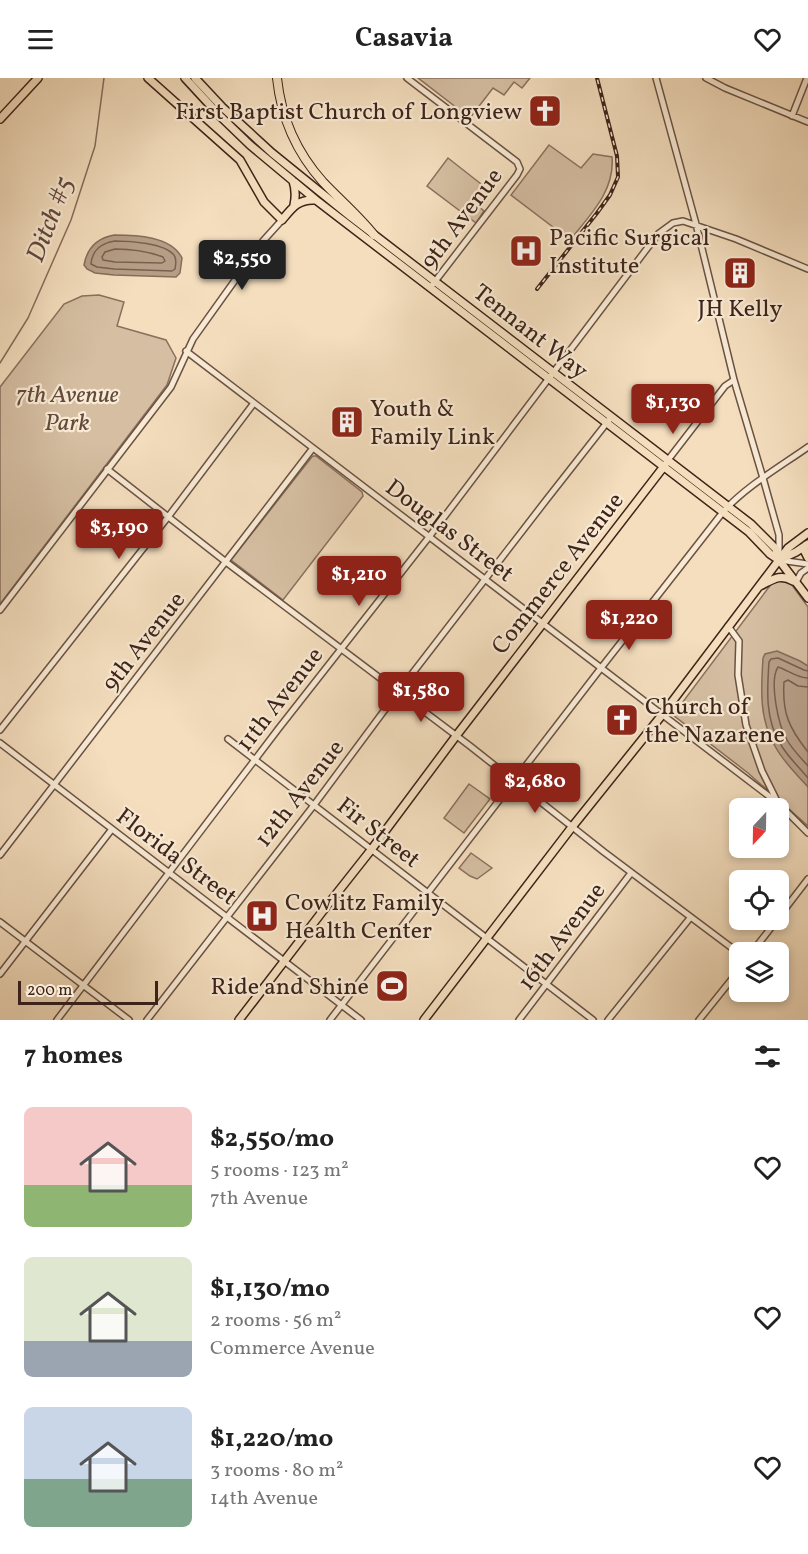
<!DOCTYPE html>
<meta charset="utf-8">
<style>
:root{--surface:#fff;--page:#f2f2f2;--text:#222;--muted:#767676;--accent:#8f2418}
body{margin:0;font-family:Vollkorn,serif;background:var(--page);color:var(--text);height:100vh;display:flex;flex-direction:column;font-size:22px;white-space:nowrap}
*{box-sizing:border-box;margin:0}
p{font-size:20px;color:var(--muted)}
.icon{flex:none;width:33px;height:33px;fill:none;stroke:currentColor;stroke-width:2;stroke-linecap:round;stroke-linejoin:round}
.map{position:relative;height:942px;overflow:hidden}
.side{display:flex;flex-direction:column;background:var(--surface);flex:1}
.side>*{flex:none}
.needle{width:39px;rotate:202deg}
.tools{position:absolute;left:729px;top:720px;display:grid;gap:12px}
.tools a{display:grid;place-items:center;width:60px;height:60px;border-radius:9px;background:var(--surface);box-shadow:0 3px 9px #0003;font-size:30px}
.scale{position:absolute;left:18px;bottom:15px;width:140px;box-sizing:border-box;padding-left:6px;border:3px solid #3d2319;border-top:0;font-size:16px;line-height:21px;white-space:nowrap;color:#3d2319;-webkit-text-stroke:4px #f8ead5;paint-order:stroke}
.price{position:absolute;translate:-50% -51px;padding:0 14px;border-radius:6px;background:var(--accent);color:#fff;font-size:20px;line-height:39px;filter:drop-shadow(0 2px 3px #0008)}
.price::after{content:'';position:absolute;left:50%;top:36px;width:18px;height:14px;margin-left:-9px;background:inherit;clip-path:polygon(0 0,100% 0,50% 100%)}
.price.active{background:#222;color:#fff}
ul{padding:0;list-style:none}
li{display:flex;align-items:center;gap:18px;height:150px;padding:0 24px}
li span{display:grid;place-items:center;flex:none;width:168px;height:120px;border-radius:9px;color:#555}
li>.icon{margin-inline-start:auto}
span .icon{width:72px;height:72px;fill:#fffc;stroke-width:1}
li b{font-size:26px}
h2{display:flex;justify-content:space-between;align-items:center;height:72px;padding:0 24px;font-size:26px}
header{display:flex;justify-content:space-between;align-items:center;height:78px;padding:0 24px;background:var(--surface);font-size:27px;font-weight:700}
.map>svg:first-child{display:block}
.green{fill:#d5bea2;stroke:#89705e;stroke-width:1.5}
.water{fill:#b69e86;stroke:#866d5a;stroke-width:1.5}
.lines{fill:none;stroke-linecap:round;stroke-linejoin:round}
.shore{stroke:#7a6050;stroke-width:1.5}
.stream{stroke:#866d5a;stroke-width:1.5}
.minor-casing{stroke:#6b5242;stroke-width:8}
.major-casing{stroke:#3d2319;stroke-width:10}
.highway-casing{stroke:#3d2319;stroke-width:10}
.minor{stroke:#f8ead5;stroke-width:5}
.major{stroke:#f4debe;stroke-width:7}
.highway{stroke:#f4debe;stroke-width:8}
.rail-casing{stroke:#3d2319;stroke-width:4}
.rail{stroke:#f8ead5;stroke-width:1.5;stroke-dasharray:4.5;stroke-linecap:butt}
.labels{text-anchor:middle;stroke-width:4.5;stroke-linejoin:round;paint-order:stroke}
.poi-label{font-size:24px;fill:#3d2319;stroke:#f8ead5;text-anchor:start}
.street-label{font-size:24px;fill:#3d2319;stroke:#f8ead5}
.park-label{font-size:24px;font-style:italic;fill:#634a3b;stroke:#f8ead5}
.water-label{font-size:26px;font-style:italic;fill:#61483a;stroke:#f8ead5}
</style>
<header><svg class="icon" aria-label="menu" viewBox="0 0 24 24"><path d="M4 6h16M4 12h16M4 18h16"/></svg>Casavia<svg class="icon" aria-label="heart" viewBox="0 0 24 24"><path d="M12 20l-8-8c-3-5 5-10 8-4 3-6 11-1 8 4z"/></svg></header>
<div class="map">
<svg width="808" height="942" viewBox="0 0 808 942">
<rect width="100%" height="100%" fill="#f4debe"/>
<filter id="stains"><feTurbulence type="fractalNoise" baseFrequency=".00333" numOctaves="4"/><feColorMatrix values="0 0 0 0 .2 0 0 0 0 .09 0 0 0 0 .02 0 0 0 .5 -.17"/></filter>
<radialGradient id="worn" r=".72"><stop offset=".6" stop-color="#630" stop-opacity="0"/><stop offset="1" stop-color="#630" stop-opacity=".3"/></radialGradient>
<path class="green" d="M418 0H530L522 10 514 4 504 17 493 10 470 40Z
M549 67 581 90 593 76 612 79C615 113 590 137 570 162L511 117Z
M448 80 490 113 478 128 484 133 476 145 427 108Z
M99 217 124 224 117 248 166 262 176 280 167 307 0 526V309L64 226 82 218Z
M313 378H316L362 414 363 418 283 522 231 482 311 380Z
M778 501 789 503 808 529V748L748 695 673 637 772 505Z
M469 706 490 721 464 755 444 740Z
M471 775 492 790 477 801 470 798 459 790Z"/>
<path class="water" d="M114 157C136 157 171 158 182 180L180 195 176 199 114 197 95 195 87 191 84 187C87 170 98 160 114 157Z
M777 573 800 583 808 588V709C797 697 782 682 775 668 759 641 761 611 763 580L765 576Z"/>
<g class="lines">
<path class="shore" d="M115 163C130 163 164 165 174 177 177 181 176 186 175 191L172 193 114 191 97 189 91 186C92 173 101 165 115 163Z
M115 171C132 171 147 173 163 179L165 183 162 185 115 184 103 182 102 179 105 174Z
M808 593 804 592 778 580 771 581 769 584C767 612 765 642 781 667 788 679 799 689 808 700
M808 600C797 600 788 592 778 589 769 603 778 647 787 662 792 671 801 680 808 688
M808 609 798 608 788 602 784 604C782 635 789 650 808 674"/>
<path class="stream" d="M0 285 28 240 71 142 95 68 104 0"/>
<defs>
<path id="minor" d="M407 0 517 84 520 91 517 97 433 206
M656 0 696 146 734 302 763 400 779 457V482L808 486
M706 0 725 10 808 44
M792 38 807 0
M186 273 778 725
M668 382 725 308 734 302
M107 391 226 484 470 668 604 774 740 876
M796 504 801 495 808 490
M0 532 171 309 193 261 263 163 282 142
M728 548 739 563 738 597 746 647 762 693 778 725 808 755
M0 652 168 439 254 325
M228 661 593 942
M0 665 361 942
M0 777 313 370
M778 840 808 801
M0 844 129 942
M752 874 777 842
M0 896 112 751
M57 942 279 650 429 459 658 156 673 145 683 143 736 161 808 191
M147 942 314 727 398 614 547 421 609 342
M330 942 601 590 723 434C745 409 781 388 808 369
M519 942 631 795
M608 942 690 840
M699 942 740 891"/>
<path id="major" d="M148 0 240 82 264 124 282 142C292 130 298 121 315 122
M185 0 221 39 250 67 316 122 749 454 770 476 779 482 808 520
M195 0 222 29 272 75 351 139 751 446 776 471 779 482
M0 41 38 0
M293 103C296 112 296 118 294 127
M806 467 804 472 808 480
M781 481 796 474 808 466
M760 508C772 502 780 495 793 503
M239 942 322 834 371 772 456 658 665 387
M424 942 572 749 662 637 788 470 808 455"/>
<path id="highway" d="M277 0C281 39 297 75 323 104 340 122 359 138 374 157"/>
</defs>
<use href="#minor" class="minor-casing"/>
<use href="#major" class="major-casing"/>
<use href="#highway" class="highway-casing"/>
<use href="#minor" class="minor"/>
<use href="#major" class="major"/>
<use href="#highway" class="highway"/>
<defs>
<path id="rail" d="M537 211 597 135 610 117 618 99 617 78 597 0"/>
</defs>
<use href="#rail" class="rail-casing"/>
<use href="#rail" class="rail"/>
</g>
<defs>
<symbol id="church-square" viewBox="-11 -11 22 22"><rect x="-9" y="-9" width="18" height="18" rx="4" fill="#8f2418" stroke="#f8ead5"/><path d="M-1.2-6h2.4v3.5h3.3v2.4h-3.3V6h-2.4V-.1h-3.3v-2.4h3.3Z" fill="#fff"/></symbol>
<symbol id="hospital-square" viewBox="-11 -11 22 22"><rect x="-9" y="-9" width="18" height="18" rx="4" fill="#8f2418" stroke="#f8ead5"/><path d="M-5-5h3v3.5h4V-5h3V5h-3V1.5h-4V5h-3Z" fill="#fff"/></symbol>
<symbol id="building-square" viewBox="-11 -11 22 22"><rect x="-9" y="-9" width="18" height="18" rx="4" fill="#8f2418" stroke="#f8ead5"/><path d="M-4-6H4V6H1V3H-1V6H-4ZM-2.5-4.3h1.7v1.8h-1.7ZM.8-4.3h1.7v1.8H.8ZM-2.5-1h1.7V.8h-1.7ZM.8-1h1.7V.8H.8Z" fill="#fff"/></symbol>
<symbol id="stadium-square" viewBox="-11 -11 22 22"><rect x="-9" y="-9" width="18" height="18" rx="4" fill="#8f2418" stroke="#f8ead5"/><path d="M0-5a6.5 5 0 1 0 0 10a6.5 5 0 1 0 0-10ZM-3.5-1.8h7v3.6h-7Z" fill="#fff"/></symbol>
</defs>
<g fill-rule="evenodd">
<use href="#church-square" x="526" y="14" width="38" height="38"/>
<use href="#hospital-square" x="507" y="154" width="38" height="38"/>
<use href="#building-square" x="721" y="176" width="38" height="38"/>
<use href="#building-square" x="328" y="325" width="38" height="38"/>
<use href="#church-square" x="603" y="623" width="38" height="38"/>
<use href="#hospital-square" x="243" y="819" width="38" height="38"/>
<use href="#stadium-square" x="373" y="889" width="38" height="38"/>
</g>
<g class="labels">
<g class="poi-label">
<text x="522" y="41" text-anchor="end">First Baptist Church of Longview</text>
<text x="549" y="167">Pacific Surgical<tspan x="549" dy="28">Institute</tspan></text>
<text x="740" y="238" text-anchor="middle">JH Kelly</text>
<text x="370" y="338">Youth &amp;<tspan x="370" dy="28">Family Link</tspan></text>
<text x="645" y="636">Church of<tspan x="645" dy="28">the Nazarene</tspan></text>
<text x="285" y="832">Cowlitz Family<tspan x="285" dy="28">Health Center</tspan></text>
<text x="369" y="916" text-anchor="end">Ride and Shine</text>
</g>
<g class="street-label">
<text transform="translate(461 140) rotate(-53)" y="8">9th Avenue</text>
<text transform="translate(531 253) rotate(38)" y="8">Tennant Way</text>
<text transform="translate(450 452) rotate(37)" y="8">Douglas Street</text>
<text transform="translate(557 495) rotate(-52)" y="8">Commerce Avenue</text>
<text transform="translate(143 563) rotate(-52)" y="8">9th Avenue</text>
<text transform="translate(279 621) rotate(-52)" y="8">11th Avenue</text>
<text transform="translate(299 715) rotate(-52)" y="8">12th Avenue</text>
<text transform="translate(379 754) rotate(38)" y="8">Fir Street</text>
<text transform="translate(177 778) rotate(37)" y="8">Florida Street</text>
<text transform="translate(561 858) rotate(-53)" y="8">16th Avenue</text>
</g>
<g class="park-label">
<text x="67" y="324">7th Avenue<tspan x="67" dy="28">Park</tspan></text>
</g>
<g class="water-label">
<text transform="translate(49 141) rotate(-69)" y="9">Ditch #5</text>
</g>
</g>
<rect width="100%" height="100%" filter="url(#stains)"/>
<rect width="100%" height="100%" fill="url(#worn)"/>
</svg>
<div class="tools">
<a><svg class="needle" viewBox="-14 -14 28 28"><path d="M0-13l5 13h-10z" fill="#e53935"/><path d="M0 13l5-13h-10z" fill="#767676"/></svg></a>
<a><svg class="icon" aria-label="locate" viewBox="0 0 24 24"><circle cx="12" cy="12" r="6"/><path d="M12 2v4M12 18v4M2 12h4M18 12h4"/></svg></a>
<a><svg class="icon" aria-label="layers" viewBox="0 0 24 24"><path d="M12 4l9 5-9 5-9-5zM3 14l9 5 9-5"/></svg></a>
</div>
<div class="scale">200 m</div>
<b class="price active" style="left:242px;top:213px">$2,550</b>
<b class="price" style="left:673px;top:357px">$1,130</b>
<b class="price" style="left:119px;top:482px">$3,190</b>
<b class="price" style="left:359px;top:529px">$1,210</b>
<b class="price" style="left:629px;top:573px">$1,220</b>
<b class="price" style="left:421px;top:645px">$1,580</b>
<b class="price" style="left:535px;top:736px">$2,680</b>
</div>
<section class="side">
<h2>7 homes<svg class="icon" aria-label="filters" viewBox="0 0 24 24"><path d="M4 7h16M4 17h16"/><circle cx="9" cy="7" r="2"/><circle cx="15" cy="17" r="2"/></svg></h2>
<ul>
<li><span style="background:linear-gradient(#f6c9c9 65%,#8fb573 0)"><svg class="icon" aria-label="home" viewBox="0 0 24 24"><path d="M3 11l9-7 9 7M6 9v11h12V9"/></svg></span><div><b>$2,550/mo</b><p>5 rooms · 123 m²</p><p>7th Avenue</p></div><svg class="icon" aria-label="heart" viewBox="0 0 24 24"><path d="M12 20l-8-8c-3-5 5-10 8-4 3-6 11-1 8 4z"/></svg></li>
<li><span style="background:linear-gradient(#dfe7d0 70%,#9aa5b1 0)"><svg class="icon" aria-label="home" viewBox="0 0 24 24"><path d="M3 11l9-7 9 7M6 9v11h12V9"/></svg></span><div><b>$1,130/mo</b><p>2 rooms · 56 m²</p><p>Commerce Avenue</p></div><svg class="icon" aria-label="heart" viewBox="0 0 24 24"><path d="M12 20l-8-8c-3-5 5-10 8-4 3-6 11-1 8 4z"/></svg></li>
<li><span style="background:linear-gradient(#c9d6e8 60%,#7fa58c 0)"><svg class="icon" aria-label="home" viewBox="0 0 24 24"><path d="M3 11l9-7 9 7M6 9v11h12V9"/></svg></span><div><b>$1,220/mo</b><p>3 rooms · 80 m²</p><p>14th Avenue</p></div><svg class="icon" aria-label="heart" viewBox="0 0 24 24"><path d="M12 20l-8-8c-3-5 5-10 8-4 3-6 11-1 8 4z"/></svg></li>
</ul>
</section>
